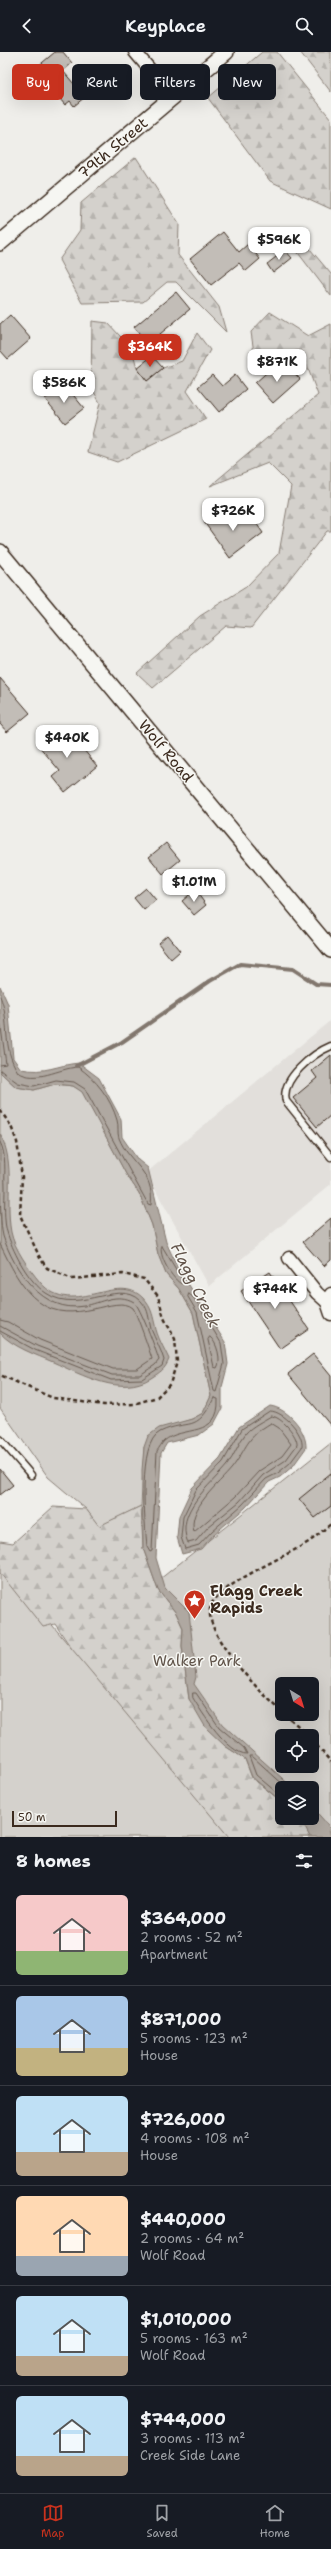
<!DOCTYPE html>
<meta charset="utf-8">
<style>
:root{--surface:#171b24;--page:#242831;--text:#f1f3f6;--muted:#9ea1a6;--line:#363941;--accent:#c8321e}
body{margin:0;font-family:"Shantell Sans",sans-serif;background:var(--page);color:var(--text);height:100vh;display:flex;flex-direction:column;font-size:15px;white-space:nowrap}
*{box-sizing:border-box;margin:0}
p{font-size:13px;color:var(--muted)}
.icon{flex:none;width:22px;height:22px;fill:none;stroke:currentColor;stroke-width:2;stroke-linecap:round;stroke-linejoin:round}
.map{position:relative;height:1785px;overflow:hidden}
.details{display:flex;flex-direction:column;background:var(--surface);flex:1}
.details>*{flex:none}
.guide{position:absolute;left:12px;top:12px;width:307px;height:36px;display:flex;gap:8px}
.needle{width:26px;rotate:142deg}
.tools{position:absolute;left:275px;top:1625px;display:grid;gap:8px}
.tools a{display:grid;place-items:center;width:44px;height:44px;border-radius:6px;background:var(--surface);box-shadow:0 4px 16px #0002;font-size:20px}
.scale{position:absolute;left:12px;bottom:10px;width:105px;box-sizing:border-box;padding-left:4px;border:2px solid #3b2a1e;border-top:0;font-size:11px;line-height:14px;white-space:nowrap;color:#3b2a1e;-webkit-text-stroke:3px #f6f6f2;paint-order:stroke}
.price{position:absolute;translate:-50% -34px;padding:0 9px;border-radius:8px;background:#fff;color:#222;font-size:13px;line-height:26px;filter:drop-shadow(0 1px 2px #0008)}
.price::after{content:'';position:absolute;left:50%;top:24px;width:12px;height:9px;margin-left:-6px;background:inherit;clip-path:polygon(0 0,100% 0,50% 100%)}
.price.on{background:var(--accent);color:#fff}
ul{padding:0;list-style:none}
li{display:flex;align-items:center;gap:12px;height:100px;padding:0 16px}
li+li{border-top:1px solid var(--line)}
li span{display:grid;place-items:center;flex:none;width:112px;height:80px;border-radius:6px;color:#555}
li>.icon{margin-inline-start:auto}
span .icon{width:48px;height:48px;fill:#fffc;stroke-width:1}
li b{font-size:17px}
h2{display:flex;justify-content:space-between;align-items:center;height:48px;padding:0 16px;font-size:17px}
.tag{padding:0 14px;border-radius:6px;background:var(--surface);box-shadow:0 4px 16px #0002;font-size:14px;line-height:36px}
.tag.on{background:var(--accent);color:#fff}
header{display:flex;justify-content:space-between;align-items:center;height:52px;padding:0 16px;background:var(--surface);font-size:18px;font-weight:600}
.tab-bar{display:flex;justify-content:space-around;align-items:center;height:56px;border-top:1px solid var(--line);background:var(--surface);font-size:11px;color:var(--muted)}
.tab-bar a{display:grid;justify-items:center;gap:2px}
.tab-bar .on{color:var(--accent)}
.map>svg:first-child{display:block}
.built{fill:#e2dfdb}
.green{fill:#d4d1cc;stroke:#887e75;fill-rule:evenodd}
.forest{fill:url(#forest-firs);stroke:#887e75}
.water{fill:#afa8a1;stroke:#81766d}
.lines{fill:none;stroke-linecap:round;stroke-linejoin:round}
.shore{stroke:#695c52;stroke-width:1}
.stream{stroke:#81766d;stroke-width:4}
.building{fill:#c2bdb7;stroke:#3b2a1e}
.service-casing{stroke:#3b2a1e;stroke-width:9}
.minor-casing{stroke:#3b2a1e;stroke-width:15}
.tertiary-casing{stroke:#3b2a1e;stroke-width:18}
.path{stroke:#3b2a1e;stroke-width:2.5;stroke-dasharray:4 3;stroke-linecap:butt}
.service{stroke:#f6f6f2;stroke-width:6}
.minor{stroke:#f6f6f2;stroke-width:12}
.tertiary{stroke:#f6f6f2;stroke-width:15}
.labels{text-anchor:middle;stroke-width:3;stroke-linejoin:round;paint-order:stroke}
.street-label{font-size:15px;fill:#3b2a1e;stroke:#f6f6f2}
.poi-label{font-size:15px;font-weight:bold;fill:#3b2a1e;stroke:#f6f6f2;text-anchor:start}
.park-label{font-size:15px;fill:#61544a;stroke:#f6f6f2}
.water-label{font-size:16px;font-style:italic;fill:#64564c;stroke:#f6f6f2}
</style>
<header><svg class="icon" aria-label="back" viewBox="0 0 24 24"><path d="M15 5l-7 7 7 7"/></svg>Keyplace<svg class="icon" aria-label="search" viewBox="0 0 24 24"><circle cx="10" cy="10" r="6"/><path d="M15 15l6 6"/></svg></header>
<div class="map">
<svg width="331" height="1785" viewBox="0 0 331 1785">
<defs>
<pattern id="forest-firs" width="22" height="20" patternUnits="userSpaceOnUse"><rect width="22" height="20" fill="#d4d1cc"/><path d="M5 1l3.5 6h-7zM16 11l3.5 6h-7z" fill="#b7b4af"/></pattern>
</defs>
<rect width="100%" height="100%" fill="#efeeea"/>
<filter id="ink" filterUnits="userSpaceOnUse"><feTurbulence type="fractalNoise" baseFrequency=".025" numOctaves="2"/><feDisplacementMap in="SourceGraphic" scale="8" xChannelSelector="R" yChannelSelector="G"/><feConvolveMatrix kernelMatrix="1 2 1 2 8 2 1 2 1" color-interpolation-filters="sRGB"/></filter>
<g filter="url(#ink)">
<path class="built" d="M331 968V1132L209 1234 146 1121Z"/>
<path class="green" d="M0 1020 16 1035 34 1038 55 1032 73 1034 82 1039 126 1122 139 1141 152 1173 158 1202 166 1222 179 1237 193 1261 211 1344 203 1361 192 1367 177 1372 144 1395 141 1454 99 1475 86 1457 48 1425 0 1356Z
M331 1391V1785H0V1510L72 1597ZM282 1632H312V1662H282ZM282 1684H312V1714H282ZM282 1736H312V1766H282Z"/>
<path class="forest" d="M262 0H277L331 67V157L270 129 208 46Z
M300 0H331V40Z
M136 105 179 172 178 203 219 255 226 280 176 230H167L143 250 82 251 59 208 80 178 81 151Z
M292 179 305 191 331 222V244L289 189Z
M270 260 308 284 331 272V479H327L251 576 226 574 153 636 137 621 200 564 246 535 279 501 291 434 268 411 210 434 318 343 301 298 255 308 251 280Z
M92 269 108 271 132 297 137 316 147 329 163 316 182 309 197 281 210 298 187 339 206 367 117 410 88 400 100 351 91 334Z
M141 1454 143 1496 158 1538 176 1561 183 1576 182 1594 189 1647 225 1694 245 1707 252 1726 282 1750V1766H300L305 1772 310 1785H229L72 1597 55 1572 43 1575 0 1521V1489L13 1491 53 1455 86 1457 99 1474Z"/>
<path class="water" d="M0 934 8 952 13 1006 21 1017C46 1022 56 1013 79 1011L99 1026 121 1067 122 1085 138 1108 148 1116 166 1190 177 1214 225 1290 228 1312 222 1335V1357L214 1372 199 1383 167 1391 161 1401 156 1506 165 1536 189 1560 196 1625 194 1632 222 1672 293 1736H282V1750L252 1725 245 1707 225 1694 206 1676 189 1647 182 1594 183 1576 176 1561 158 1538 143 1496 142 1418 144 1395 148 1384 159 1376 192 1367 203 1361 211 1344 193 1261 179 1237 166 1222 158 1202 152 1173 139 1141 126 1122 82 1040 73 1034 55 1032 34 1038 16 1035 0 1020Z
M0 1082C16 1111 5 1148 11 1180 14 1196 29 1217 40 1230 74 1270 121 1213 147 1251 152 1258 153 1265 155 1273 157 1285 164 1296 169 1307 165 1318 160 1320 151 1326 121 1345 82 1323 53 1310 36 1303 13 1295 0 1281Z
M270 1354C287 1356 307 1378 306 1396L293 1414 280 1425 269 1430 245 1456 214 1482 201 1497 182 1502 177 1485 179 1464 192 1436 220 1407 239 1375Z
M312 1755 328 1773 331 1785H310L300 1766H312Z"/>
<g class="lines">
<path class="shore" d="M0 944C11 970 1 994 18 1020 36 1032 59 1016 78 1015 96 1027 111 1047 117 1068 119 1074 117 1081 119 1086 129 1112 155 1119 151 1153L148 1152 85 1037 74 1030 56 1028 34 1034 18 1031 0 1018
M0 968 6 1012 0 1013
M0 1090C7 1103 4 1120 5 1135 5 1149 3 1170 8 1183 14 1202 29 1230 46 1241 80 1265 124 1221 145 1254 149 1261 149 1269 151 1277 155 1287 161 1297 164 1308L162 1314 142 1327 111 1328 35 1298 0 1279
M0 1138C1 1152 0 1171 3 1184 14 1218 43 1262 84 1254 101 1251 117 1240 134 1250 140 1254 156 1298 159 1308L155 1313 140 1323H112L37 1294 0 1274
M0 1192C10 1212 20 1236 39 1250 72 1276 116 1241 133 1256 136 1260 150 1300 152 1307L137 1317H113L40 1288 8 1270 0 1268
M162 1194 183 1229 182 1232C173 1229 157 1202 162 1194Z
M189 1242 195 1247 221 1291 224 1312 216 1340 214 1339 197 1260 188 1245Z
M210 1285C217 1290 222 1309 217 1316L214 1315 208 1288Z
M214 1346 218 1347C220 1387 182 1373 164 1389 162 1391 159 1396 157 1399L152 1499 150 1500 147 1495C145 1471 137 1391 160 1380 189 1366 196 1383 214 1346Z
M270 1359C284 1359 304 1382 302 1395L290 1411 278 1421 266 1427 242 1453 212 1479 199 1493 185 1497 181 1485 183 1465 196 1438 223 1410 242 1377Z
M271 1364C281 1364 298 1384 297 1393L286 1408 263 1423 239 1450 208 1475 196 1489 188 1491C174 1460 211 1433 227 1413 235 1403 238 1391 246 1381 252 1374 263 1369 271 1364Z
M271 1371 279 1376 291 1392 282 1404 259 1419 235 1445 194 1480C187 1456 219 1432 232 1416 248 1395 245 1386 271 1371Z
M193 1641H196L219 1675 244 1696 247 1702C228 1702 202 1661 193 1646Z
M282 1745 256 1723 249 1704H252L287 1736"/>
<path class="stream" d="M76 1014 122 990 210 929 240 912 293 917 316 932 331 933"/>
</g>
<path class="building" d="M55 0H63L72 11 63 19 85 45 74 54 70 49 65 53 45 29 34 37 24 26Z
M223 180 239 200 248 192 260 207 246 219 239 211 211 233 190 207Z
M285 198 292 206 273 221 267 212Z
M176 240 190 257 148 292 134 275Z
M10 263 31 287 8 307 0 298V272Z
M152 304 163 316 147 329 137 316Z
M287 313 300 327 273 351 255 331 274 314 279 321Z
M212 323 222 334 235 323 246 337 219 360 198 335Z
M64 332 84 356 65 371 45 347Z
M223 457 234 472 249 461 263 481 230 506 204 470Z
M0 626 30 661 7 680 0 672Z
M58 676 69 690 74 686 97 714 65 740 53 725 60 719 38 693Z
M166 791 180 808 163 822 149 805Z
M146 836 156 848 144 858 134 846Z
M195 838 206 853 194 863 182 849Z
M167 883 180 899 171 907 158 891Z
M331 1003V1063L317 1075 293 1046 317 1026 312 1019Z
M331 1166V1208L324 1214 303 1190Z
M270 1220 309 1277 280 1297 241 1239Z
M313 1302 331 1324V1374L288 1322Z
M0 1417 13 1433 0 1443Z
M331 1421V1454L315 1466 299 1447Z"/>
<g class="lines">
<defs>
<path id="service" d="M331 994C314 1001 280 1027 286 1049L331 1105
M0 1387 31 1423"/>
<path id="minor" d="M135 0 173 45
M289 1206 317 1241 327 1250
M331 1242 327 1250 331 1262"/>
<path id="tertiary" d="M0 191 226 0
M0 500 331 898"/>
</defs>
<use href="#service" class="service-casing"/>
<use href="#minor" class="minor-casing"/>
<use href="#tertiary" class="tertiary-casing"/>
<path class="path" d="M0 1058 11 1074 17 1090 22 1125 20 1163 40 1206 47 1216 72 1227 123 1222 144 1227 158 1244 164 1266 175 1287 177 1310 170 1332 157 1345 134 1352 104 1353 53 1346 0 1323
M282 1659C263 1644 197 1577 212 1551 225 1530 287 1504 310 1489 317 1484 324 1477 331 1472
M285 1662 309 1684
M312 1688 331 1710"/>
<use href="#service" class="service"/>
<use href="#minor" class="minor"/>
<use href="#tertiary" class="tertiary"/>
</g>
</g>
<defs>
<symbol id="sight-pin" viewBox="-11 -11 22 30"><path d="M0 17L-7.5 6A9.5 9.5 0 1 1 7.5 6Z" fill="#c8321e" stroke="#f6f6f2"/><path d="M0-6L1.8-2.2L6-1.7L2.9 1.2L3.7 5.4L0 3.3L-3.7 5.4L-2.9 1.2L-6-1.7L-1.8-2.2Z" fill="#fff"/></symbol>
</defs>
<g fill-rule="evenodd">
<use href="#sight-pin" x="182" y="1536" width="25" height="34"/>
</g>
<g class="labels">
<g class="street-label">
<text transform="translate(113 96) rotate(-40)" y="5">79th Street</text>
<text transform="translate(166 699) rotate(50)" y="5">Wolf Road</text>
</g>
<g class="poi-label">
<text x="210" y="1544">Flagg Creek<tspan x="210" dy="17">Rapids</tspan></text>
</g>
<g class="park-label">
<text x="197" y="1614">Walker Park</text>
</g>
<g class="water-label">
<text transform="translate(196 1233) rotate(64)" y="6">Flagg Creek</text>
</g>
</g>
</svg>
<div class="tools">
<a><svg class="needle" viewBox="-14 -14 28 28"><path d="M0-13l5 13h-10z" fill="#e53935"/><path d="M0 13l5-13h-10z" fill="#9ea1a6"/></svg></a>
<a><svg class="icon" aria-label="locate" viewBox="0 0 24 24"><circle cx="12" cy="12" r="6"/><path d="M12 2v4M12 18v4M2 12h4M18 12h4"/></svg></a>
<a><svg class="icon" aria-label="layers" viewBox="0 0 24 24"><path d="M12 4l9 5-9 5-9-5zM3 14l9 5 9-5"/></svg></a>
</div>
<div class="scale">50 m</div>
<b class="price" style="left:279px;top:209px">$596K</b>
<b class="price on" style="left:150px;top:316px">$364K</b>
<b class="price" style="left:277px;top:331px">$871K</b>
<b class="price" style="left:64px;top:352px">$586K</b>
<b class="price" style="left:233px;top:480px">$726K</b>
<b class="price" style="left:67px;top:707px">$440K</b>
<b class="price" style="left:194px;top:851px">$1.01M</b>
<b class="price" style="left:275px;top:1258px">$744K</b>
<div class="guide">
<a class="tag on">Buy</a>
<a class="tag">Rent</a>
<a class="tag">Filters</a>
<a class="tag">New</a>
</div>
</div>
<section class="details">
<h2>8 homes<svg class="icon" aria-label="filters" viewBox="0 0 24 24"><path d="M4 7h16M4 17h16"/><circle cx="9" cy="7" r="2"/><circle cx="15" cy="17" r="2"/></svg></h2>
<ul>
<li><span style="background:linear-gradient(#f6c9c9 70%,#8fb573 0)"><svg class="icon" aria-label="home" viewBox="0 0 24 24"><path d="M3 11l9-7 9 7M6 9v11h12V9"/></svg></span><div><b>$364,000</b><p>2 rooms · 52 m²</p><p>Apartment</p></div></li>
<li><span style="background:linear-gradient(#a9c7e8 65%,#c2b280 0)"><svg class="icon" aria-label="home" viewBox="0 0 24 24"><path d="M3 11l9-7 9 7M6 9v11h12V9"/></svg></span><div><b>$871,000</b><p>5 rooms · 123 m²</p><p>House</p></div></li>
<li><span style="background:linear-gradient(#bfe0f5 70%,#b9a48a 0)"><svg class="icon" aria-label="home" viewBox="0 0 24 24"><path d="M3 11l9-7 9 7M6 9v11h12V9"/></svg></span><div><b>$726,000</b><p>4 rooms · 108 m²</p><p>House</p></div></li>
<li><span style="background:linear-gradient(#ffd9b3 75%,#9aa5b1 0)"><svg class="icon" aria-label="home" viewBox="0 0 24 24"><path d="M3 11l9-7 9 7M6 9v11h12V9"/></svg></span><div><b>$440,000</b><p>2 rooms · 64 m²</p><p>Wolf Road</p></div></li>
<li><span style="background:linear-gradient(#bfe0f5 75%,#b9a48a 0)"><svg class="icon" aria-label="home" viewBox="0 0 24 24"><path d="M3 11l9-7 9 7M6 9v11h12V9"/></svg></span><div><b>$1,010,000</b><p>5 rooms · 163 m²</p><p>Wolf Road</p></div></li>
<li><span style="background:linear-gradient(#bfe0f5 75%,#b9a48a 0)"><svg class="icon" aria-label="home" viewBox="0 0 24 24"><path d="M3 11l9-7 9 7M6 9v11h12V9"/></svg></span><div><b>$744,000</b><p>3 rooms · 113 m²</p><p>Creek Side Lane</p></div></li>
</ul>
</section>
<nav class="tab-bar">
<a class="on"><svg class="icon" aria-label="map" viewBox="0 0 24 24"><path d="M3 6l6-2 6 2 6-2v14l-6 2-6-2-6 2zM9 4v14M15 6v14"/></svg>Map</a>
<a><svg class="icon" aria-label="saved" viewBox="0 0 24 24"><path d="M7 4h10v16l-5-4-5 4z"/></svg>Saved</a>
<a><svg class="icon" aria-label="home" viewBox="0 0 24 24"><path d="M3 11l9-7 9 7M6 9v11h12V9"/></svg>Home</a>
</nav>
